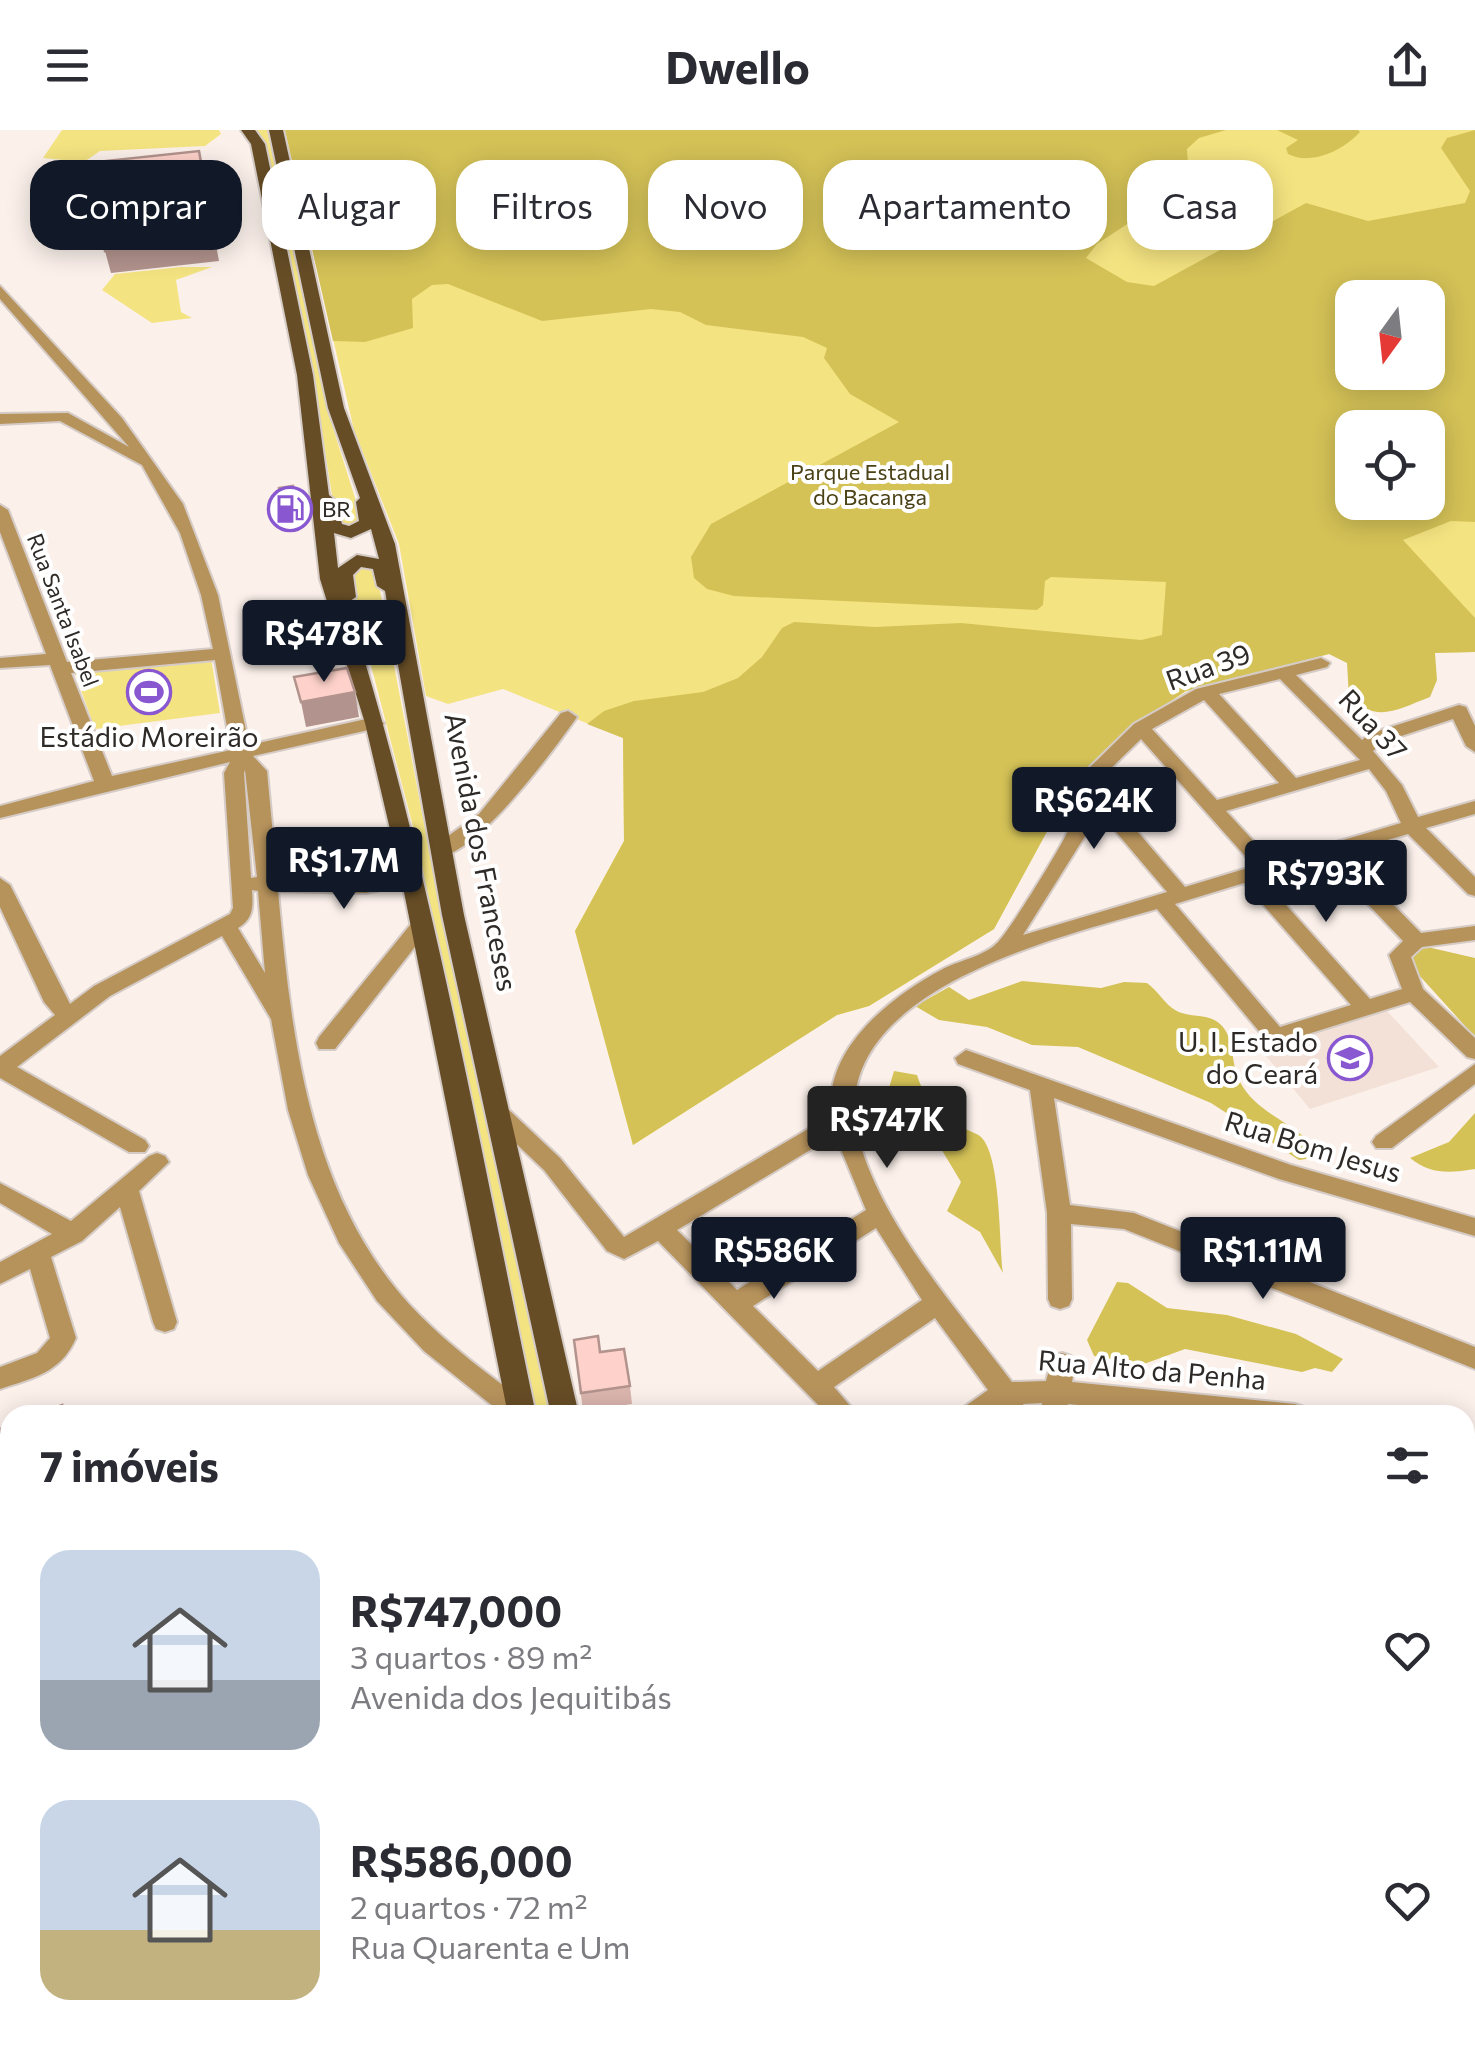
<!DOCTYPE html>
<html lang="pt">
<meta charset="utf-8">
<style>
:root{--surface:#fff;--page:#f7f7f7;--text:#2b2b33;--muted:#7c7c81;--accent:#111827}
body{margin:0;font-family:Commissioner,sans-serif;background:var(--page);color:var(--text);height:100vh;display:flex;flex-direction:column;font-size:38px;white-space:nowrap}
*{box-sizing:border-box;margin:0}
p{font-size:32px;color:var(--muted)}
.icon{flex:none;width:55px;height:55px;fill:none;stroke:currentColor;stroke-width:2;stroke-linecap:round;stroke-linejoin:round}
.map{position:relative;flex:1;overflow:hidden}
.sheet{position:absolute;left:0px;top:1275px;width:1475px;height:642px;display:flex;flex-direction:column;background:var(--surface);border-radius:30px 30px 0 0;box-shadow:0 5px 25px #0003}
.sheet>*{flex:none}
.guide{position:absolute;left:30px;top:30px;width:1415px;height:90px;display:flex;gap:20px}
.needle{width:65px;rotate:195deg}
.fabs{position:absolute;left:1335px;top:150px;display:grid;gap:20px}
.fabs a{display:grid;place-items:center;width:110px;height:110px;border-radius:20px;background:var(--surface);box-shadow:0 5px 25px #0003;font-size:50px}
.price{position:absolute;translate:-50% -85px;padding:0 22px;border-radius:10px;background:var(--accent);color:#fff;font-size:32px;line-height:65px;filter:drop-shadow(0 2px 5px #0008)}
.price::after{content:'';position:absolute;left:50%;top:60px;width:30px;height:22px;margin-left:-15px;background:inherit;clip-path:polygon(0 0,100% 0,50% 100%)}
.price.selected{background:#222;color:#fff}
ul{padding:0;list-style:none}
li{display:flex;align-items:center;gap:30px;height:250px;padding:0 40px}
li span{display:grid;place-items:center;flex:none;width:280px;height:200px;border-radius:30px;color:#555}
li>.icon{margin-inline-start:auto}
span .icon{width:120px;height:120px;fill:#fffc;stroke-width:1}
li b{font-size:42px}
h2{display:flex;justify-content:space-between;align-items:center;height:120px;padding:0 40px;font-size:42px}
.tag{padding:0 35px;border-radius:30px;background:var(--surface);box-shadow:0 5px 25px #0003;font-size:35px;line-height:90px}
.tag.selected{background:var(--accent);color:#fff}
header{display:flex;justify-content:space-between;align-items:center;height:130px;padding:0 40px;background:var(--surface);font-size:45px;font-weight:700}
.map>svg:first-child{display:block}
.built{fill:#f3e1d7}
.green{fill:#f4e381;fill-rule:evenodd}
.forest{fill:#d4c257;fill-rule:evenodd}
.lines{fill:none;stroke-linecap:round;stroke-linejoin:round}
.minor-casing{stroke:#d6ccc7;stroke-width:4}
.major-casing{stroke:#d6ccc7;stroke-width:4}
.minor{fill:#b7935c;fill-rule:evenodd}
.major{fill:#664d26;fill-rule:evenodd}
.wall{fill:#dab5ae}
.shaded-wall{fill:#b2938d}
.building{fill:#fed2ca;stroke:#b2938d;stroke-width:2.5}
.labels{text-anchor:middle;stroke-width:8;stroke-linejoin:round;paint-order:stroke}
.far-park-label{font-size:22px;fill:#4a4216;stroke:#fff}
.far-poi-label{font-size:22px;fill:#2e2a28;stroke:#fff;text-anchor:start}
.far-street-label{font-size:22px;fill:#2e2a28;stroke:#fff}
.street-label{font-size:28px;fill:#2e2a28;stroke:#fff}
.poi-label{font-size:28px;fill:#2e2a28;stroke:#fff}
</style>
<header><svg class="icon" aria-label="menu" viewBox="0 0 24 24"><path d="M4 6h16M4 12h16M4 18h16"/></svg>Dwello<svg class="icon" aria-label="share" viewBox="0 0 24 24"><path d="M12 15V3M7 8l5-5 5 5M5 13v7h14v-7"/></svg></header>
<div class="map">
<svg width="1475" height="1916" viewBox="0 0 1475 1916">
<rect width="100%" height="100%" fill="#fbf0ea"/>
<path class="built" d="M1387 881 1439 937 1310 979 1261 920Z"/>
<path class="green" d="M62 0H219L221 4 205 16 100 21 84 32 43 28Z
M255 0H267L328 282 362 390 348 398 336 391 319 282 264 12Z
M285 0H1475V522L1329 524 1186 561 1124 602 1075 650 994 799 869 876 837 885 633 1015 575 801 624 711 623 608 503 559 448 574 426 566 399 414 354 300ZM1352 168H1428V242H1352ZM1352 298H1428V372H1352Z
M181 137H212L176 150 181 182 192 188 152 193 102 160 115 144Z
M356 437 375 438 377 445 425 699 553 1285H537L417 712 354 470 350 446Z
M211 528 220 583 95 599 74 541Z"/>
<path class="forest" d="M285 0H1226L1199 8 1187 19 1188 35 1164 56 1156 75 1097 114 1086 128 1127 152 1154 156 1306 73 1368 91 1465 73 1470 61 1441 18 1447 8 1475 0V392L1451 391 1403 410 1475 488V522L1435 523 1437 550 1430 567C1398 579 1377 594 1349 567L1347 533 1329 524 1186 561 1124 602 1075 650 994 799 869 876 837 885 633 1015 575 801 624 711 623 608 587 594 604 581 634 571 703 562 738 548 762 527 782 498 794 492 875 497 961 493 1141 510 1162 505 1166 452 1051 447 1045 451 1043 475 1037 480 734 466 707 459 694 448 691 427 711 394 899 292 850 264 824 228 827 218 803 207 706 195 680 182 651 179 542 191 448 154 432 155 412 169 413 198 365 212 333 211ZM1352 168H1428V242H1352ZM1352 298H1428V372H1352Z
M1277 0H1358L1360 2C1344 20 1311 36 1288 24L1286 18 1298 10Z
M1423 816 1475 828V907L1418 844 1409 842 1405 832Z
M1022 851 1101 858 1124 852 1147 853C1158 861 1165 874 1175 880 1190 889 1207 882 1220 894 1235 907 1230 933 1240 952 1256 983 1294 993 1316 1018L1313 1028 1299 1030 1211 973 1078 917 1032 915 987 897 939 890 915 876 949 857 969 870Z
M894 941 917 945C924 969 940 982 961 996 966 1001 976 1002 981 1007 1001 1026 999 1112 1003 1143L980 1102 947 1081 961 1052 931 1002 904 1000 884 975Z
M1475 983V1039C1450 1043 1431 1045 1410 1028L1449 1012Z
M1117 1152 1128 1153 1167 1178 1227 1185 1296 1204 1343 1229 1332 1242 1315 1238 1302 1242 1185 1219 1144 1234 1094 1226 1087 1210Z
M1475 1778V1896L1465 1877V1785Z"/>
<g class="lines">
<defs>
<path id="minor" d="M0 156 122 288 183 374 218 465 249 615 375 587 384 593 382 597 253 626 267 641 277 748 366 749 412 740 422 747 419 752 366 763 278 761C291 904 308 1062 409 1174 445 1213 489 1245 531 1276L534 1285H504L424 1221 377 1171 339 1113 308 1045 288 980 271 889 222 806 110 866 17 937 145 1010 149 1016 145 1022H129L0 948V926L55 885 44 872 0 777V748L10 755 70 874 94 856 230 784 233 778 224 643 230 632 0 688V676L94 651 50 535 0 538V528L46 524 0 402V375L8 380 67 532 213 519 201 465 180 403 142 335 60 291 0 294V284L68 283 129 317 0 169ZM215 530 231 620 112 646 71 543ZM245 640 257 747 251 748 244 643ZM252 760 258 761 265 843 238 798C254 789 253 776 252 760Z
M1321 528 1330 533 1327 537 1296 545 1362 610 1369 604 1459 575 1466 577 1475 596V622L1466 616 1453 589 1383 612 1373 621 1402 655 1418 687 1475 671V684L1426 698 1475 747V766L1468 764 1408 704 1343 723 1421 803 1475 796V810L1422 817 1411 827 1423 859 1475 908V929L1467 927 1410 872 1276 914 1268 912 1157 779C1056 808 819 863 859 1010 883 1097 958 1180 1012 1252L1046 1251 1053 1226 1062 1223 1071 1226 1075 1234 1072 1252 1295 1274 1304 1277 1308 1285H1182L1068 1274 1066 1285H1040L1042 1273 1023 1274 1028 1285H1002L1000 1281 994 1285H960L964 1277 988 1260 935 1188 834 1257 858 1285H828L658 1111 624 1129 607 1121 544 1040 493 992 490 986 493 980H509L560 1028 624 1107 832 985C822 921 890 867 941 840 957 831 984 826 996 814 1008 804 1059 720 1067 703 1073 690 1076 673 1080 659L1077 655 1087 640 1134 594 1196 559ZM1280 549 1360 630 1296 648 1219 564ZM1204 570 1279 653 1217 670 1152 599ZM1141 609 1254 736 1185 757 1100 658 1103 646ZM1369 639 1386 661 1401 693 1272 731 1226 681ZM1094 676 1167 762 1023 805 1087 703ZM1325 729 1403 811 1389 825 1402 859 1370 869 1262 748ZM1244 753 1351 875 1280 897 1175 774ZM835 1005 866 1080 737 1160 677 1100ZM876 1098 922 1170 818 1241 753 1176Z
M568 581 577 587C556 617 471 734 434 726L431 721 434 716 479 684 561 583Z
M422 787 432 794 429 799 335 919H319L316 913 319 907 415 789Z
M966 920 1291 1035 1475 1088V1106L1279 1049 1054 968 1070 1075 1134 1083 1475 1217V1239L1124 1099 1071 1094 1072 1169 1069 1176 1060 1179 1051 1176 1048 1169 1047 1083 1030 960 958 934 955 928Z
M1475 934V954L1392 1018H1376L1372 1012 1376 1006Z
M157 1023 165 1026 169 1032 139 1061 177 1192 174 1199 165 1202 156 1199 153 1192 120 1077 82 1111 51 1127 76 1208C61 1243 33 1248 0 1259V1237L37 1223 50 1208 30 1139 0 1154V1132L52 1104 0 1073V1053L71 1091 149 1026Z
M1465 1312 1475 1314V1336L1465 1334Z
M1465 1552 1475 1554V1582L1465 1580Z
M1465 1644 1475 1648V1678L1465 1674Z"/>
<path id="major" d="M241 0H255L265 14 313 245 329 365 335 370 342 394 349 396 359 391 356 372 360 368 328 278 269 0H283L344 278 395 414 464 785 579 1285H551L442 785 385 461 377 456 373 439 361 437 353 445 356 467 347 473C431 738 479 1013 536 1285H508L400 742 365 593 320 449 297 245 251 14ZM371 399 379 429 357 425 338 438 334 403 351 408Z
M1475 1391V1419L1465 1423V1395Z
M1475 1439V1468L1465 1472V1443Z
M601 1908H637L639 1916H603Z
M710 1908H776L779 1916H712Z
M833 1908H877L874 1916H830Z
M931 1908H973L970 1916H928Z"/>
</defs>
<use href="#minor" class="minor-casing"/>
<use href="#major" class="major-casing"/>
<use href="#minor" class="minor"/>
<use href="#major" class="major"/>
</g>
<path class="wall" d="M574 1210 600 1222 630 1256 632 1274 583 1281Z"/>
<path class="shaded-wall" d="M199 21 219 131 111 143 105 121Z
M297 376 299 388 285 390 282 378Z
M355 562 359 587 306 597 301 572Z
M10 1494V1522L0 1526V1499Z"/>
<path class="building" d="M199 21 215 109 105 121 96 32Z
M293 356 297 376 282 378 279 358Z
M347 538 355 562 301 572 294 547Z
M598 1206 600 1222 624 1219 630 1256 581 1263 574 1210Z
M62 1275 61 1285H35Z
M10 1295V1342L0 1315V1299Z
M10 1368V1494L0 1499V1372Z"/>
<defs>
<symbol id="fuel-ring" viewBox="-11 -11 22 22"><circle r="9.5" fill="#fff" stroke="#8958d1" stroke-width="1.5"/><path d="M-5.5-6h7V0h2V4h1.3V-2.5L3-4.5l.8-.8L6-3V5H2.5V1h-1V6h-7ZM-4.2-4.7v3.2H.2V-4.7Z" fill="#8958d1"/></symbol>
<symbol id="stadium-ring" viewBox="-11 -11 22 22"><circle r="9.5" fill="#fff" stroke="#8958d1" stroke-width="1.5"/><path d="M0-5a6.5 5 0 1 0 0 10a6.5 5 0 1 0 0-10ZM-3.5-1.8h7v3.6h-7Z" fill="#8958d1"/></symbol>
<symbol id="school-ring" viewBox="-11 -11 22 22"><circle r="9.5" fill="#fff" stroke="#8958d1" stroke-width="1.5"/><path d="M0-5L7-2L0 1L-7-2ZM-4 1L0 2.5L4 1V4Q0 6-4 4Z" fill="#8958d1"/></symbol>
</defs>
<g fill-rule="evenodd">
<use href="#fuel-ring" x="265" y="354" width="50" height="50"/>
<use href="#stadium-ring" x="124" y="537" width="50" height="50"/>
<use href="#school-ring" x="1325" y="903" width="50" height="50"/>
</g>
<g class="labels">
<g class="far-park-label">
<text x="870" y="350">Parque Estadual<tspan x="870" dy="25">do Bacanga</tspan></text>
</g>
<g class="far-poi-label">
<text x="322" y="387">BR</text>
</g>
<g class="far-street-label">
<text transform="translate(63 480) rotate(69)" y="8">Rua Santa Isabel</text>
</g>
<g class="street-label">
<text transform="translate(1208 537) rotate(-20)" y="10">Rua 39</text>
<text transform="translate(1373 595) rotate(47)" y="10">Rua 37</text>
<text transform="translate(481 722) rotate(79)" y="10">Avenida dos Franceses</text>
<text transform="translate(1313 1017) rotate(17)" y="10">Rua Bom Jesus</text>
<text transform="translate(1152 1240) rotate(5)" y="10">Rua Alto da Penha</text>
</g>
<g class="poi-label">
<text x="149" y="617">Estádio Moreirão</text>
<text x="1318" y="922" text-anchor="end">U. I. Estado<tspan x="1318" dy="32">do Ceará</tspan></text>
</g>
</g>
</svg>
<div class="fabs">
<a><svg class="needle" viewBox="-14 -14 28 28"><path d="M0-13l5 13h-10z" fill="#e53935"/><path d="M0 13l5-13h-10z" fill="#7c7c81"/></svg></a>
<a><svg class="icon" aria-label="locate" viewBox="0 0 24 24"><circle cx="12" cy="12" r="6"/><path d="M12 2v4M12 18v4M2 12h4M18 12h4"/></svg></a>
</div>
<b class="price" style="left:324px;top:555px">R$478K</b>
<b class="price" style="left:1094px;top:722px">R$624K</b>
<b class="price" style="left:344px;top:782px">R$1.7M</b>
<b class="price" style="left:1326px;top:795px">R$793K</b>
<b class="price selected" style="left:887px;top:1041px">R$747K</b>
<b class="price" style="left:774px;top:1172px">R$586K</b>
<b class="price" style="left:1263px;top:1172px">R$1.11M</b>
<div class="guide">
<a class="tag selected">Comprar</a>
<a class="tag">Alugar</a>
<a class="tag">Filtros</a>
<a class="tag">Novo</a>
<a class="tag">Apartamento</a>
<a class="tag">Casa</a>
</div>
<section class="sheet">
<h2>7 imóveis<svg class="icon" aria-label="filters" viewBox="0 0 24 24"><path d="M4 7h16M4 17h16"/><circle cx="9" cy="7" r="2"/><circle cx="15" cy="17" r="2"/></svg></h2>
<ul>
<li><span style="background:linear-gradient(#c9d6e8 65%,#9aa5b1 0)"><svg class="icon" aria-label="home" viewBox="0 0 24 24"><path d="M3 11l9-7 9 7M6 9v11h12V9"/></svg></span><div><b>R$747,000</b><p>3 quartos · 89 m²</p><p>Avenida dos Jequitibás</p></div><svg class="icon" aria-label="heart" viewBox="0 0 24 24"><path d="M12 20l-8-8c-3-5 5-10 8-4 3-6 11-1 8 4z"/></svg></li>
<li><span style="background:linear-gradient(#c9d6e8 65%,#c2b280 0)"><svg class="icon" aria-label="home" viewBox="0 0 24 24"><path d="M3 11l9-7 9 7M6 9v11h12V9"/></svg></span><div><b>R$586,000</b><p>2 quartos · 72 m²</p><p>Rua Quarenta e Um</p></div><svg class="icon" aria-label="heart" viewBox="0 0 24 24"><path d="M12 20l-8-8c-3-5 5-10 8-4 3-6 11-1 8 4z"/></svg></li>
</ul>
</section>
</div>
